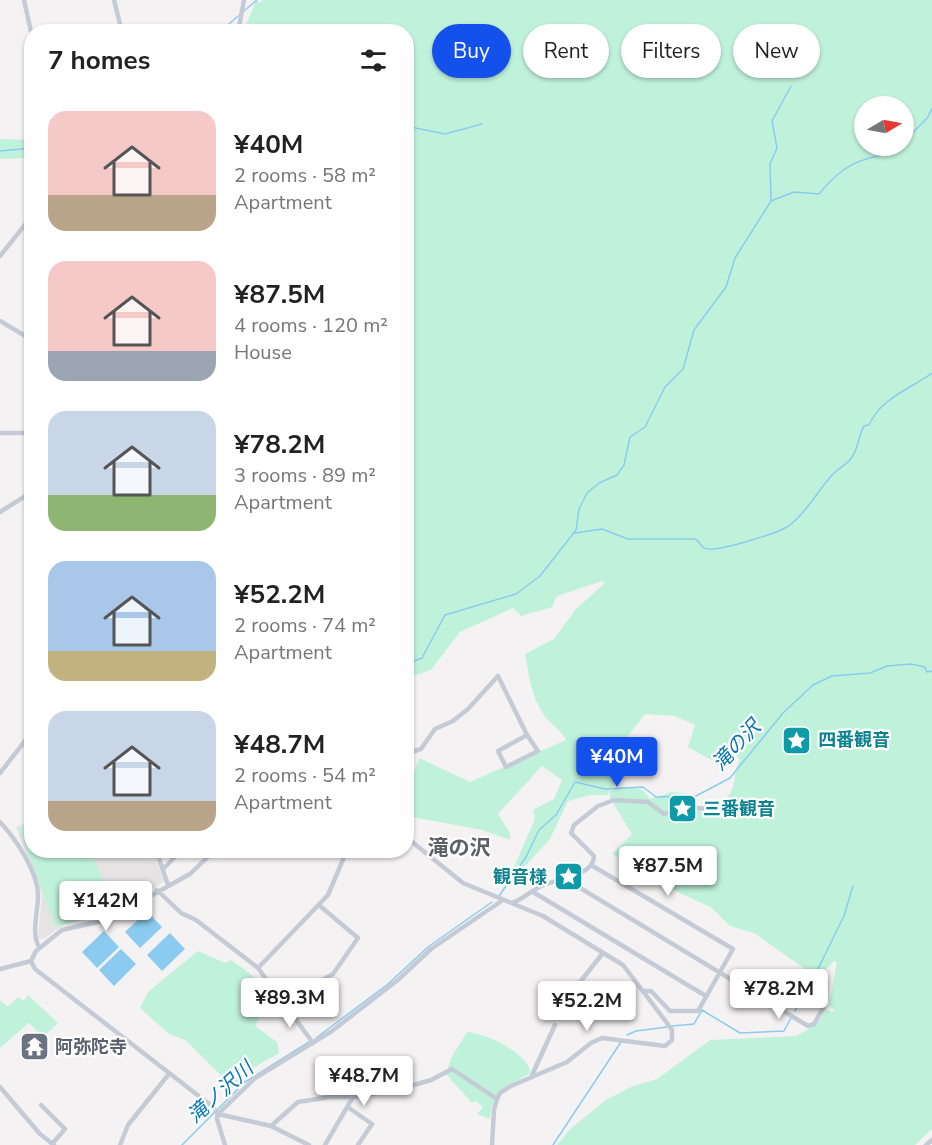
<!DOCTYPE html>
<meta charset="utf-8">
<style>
:root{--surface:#fff;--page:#f6f6f6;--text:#222;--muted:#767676;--accent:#1350ec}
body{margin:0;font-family:"Nunito Sans","Noto Sans JP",sans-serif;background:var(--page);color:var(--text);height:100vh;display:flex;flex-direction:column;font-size:22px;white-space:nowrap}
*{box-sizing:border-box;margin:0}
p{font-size:20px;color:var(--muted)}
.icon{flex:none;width:33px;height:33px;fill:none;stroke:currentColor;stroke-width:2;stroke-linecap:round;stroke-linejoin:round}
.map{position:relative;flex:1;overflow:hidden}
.details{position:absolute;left:24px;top:24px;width:390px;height:834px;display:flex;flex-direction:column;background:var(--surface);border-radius:24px;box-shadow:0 2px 4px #0004}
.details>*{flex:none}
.guide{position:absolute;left:432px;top:24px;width:410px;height:54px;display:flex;gap:12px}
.needle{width:39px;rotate:80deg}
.fabs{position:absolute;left:854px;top:96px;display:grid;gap:12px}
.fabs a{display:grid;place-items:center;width:60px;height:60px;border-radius:50%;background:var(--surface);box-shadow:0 2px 4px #0004;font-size:30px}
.price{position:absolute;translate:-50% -51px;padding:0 14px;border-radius:6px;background:#fff;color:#222;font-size:20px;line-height:39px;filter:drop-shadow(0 2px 3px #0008)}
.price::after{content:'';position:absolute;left:50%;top:36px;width:18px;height:14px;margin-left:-9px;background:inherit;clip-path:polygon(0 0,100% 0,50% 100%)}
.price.on{background:var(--accent);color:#fff}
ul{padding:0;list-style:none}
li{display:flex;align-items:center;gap:18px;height:150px;padding:0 24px}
li span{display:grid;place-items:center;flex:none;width:168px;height:120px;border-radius:18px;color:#555}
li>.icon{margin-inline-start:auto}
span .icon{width:72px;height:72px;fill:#fffc;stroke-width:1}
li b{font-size:26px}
h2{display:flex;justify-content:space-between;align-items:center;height:72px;padding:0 24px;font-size:26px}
.chip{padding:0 21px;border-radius:27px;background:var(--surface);box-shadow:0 2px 4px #0004;font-size:21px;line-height:54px}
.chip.on{background:var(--accent);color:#fff}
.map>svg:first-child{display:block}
.education{fill:#e5e3e4}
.green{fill:#c0f2db;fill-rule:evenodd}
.water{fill:#8ccbf0}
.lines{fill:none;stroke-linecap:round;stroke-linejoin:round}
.stream{stroke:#8ccbf0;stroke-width:1.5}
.minor{stroke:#c5cbd6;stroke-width:4.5}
.labels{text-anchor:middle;stroke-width:4.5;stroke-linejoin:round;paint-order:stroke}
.culture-label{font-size:18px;font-weight:bold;fill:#0d838f;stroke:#fff;text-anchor:start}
.worship-label{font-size:18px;font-weight:bold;fill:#5b616d;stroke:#fff;text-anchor:start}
.water-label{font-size:20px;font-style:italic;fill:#0775b4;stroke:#fff}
.quarter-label{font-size:21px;font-weight:bold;fill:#5e6067;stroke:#fff}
</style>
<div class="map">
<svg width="932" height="1145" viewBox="0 0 932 1145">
<rect width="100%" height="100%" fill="#f4f2f2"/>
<path class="education" d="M31 820 32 850 153 851 164 882 103 915 65 924 43 939 38 938 42 895 16 827Z"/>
<path class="green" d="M262 0H932V1129L915 1145H557L570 1129 606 1100 631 1087 657 1079 710 1040 796 1036 816 1025 826 1010 833 1012 834 1010 829 1005 837 962 834 961 818 978 754 933 730 926 712 908 661 884 664 875 640 848 625 861 612 854 632 834 610 798 609 790 608 795H590L568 801 550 839 516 876 512 872 535 819 533 810 554 799 562 780 542 766 498 814 510 833V840L482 830 407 816V792L419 758 470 782 566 740C561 729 550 724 544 715 531 697 529 675 525 654L554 639 576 609 605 583 602 581 557 596 552 607C542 611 532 612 521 616L513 608 460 632 431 670 407 678V649L410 646 406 644V32H243L256 1 261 3ZM864 106H903V146H864ZM645 714 675 716 695 725 688 747 715 762 733 752 740 760C734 769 736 777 733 787 726 806 711 813 692 811L687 794 672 792 650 799C640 782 626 787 609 790L621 778 635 754 619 747Z
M0 139 31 140V158L0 159Z
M31 823 32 850 91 851 110 900 106 910 56 927 19 829Z
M198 951 225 963 231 960C239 966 253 974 258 983 265 995 262 1016 255 1026L277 1042 279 1053 253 1068 232 1086 185 1040 169 1034 140 1008 148 992Z
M28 995 58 1023 43 1037 29 1023 0 1048V1000L8 1007 18 997 24 1001Z
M467 1032C487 1034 521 1050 530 1069L529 1074C504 1088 493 1089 490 1119L477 1114 483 1107 476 1101 472 1103 446 1074 451 1058Z"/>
<path class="water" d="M147 911 162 927 140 948 125 932Z
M104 931 119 947 97 968 82 952Z
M170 933 185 949 162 971 147 955Z
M121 949 136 964 114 986 99 970Z"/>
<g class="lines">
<path class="stream" d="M244 11 257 0
M220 32 238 16
M406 126 445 134 482 124
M903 143 928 117 932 108
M0 151 32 148
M771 201 770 164 777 148 772 121 791 86
M575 533 602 529 628 539H695C700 541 700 546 704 548 713 554 777 533 787 527 805 515 818 490 833 474 838 469 845 465 850 460 859 449 858 436 864 426L869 425C881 398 910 389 932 373
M406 664 422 658 445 615 516 594 540 576 576 530 579 509 587 493 599 483 617 475 624 465 630 437 645 427 665 387 683 369 694 330 726 287 735 258 771 201 794 192 819 194C833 177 848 163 870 158 885 154 887 156 901 146
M499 896 526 857 539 830 556 815 575 782 605 789 643 787 656 797 696 796 730 778 783 713 813 685 832 676 870 673 887 666 911 664 925 667 927 672 932 671
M815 975 844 916 853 886
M807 988 812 980
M795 1011 804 994
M672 1026 694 1024 702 1010 740 1033 784 1031 791 1018
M627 1035 636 1031 667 1027
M316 1038 388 984 428 947 492 902
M182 1145 245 1082 309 1042
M553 1145 621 1042"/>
<path class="minor" d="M24 0 32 36
M114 0 122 32
M238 32 244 0
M0 256 32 216
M0 321 32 340
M0 433H32
M0 512 32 492
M406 748 411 752 421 749 435 729 453 721 468 709 498 676 527 735 538 751 506 767 498 751 527 735
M0 773 32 732
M0 822C16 839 38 872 38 896 38 912 31 933 39 947
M406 837 463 883 543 916 623 965 667 1023 672 1030V1040L665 1046 602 1038 591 1043 567 1062 511 1086 500 1093 497 1099 494 1110 492 1145
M156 850 168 885
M215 850 190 874 107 920 62 930 36 951 31 961 35 969 213 1107 218 1114 217 1119 225 1145
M591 865 733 949 698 1011H670L651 991H645
M163 869 182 850
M567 880 808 1026 814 1024 825 1005
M157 890 181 913 196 920 258 968 313 1043
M533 892 706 996
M512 903C523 899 531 891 541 886 554 879 594 877 594 856L571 833 574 825 598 806 614 800 648 802 664 814 683 807 707 809 718 805
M258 968 328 895 347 850
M0 969 31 961
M580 982 603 953
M284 1002 333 974 358 938 320 906
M532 1075 555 1025
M0 1087 40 1134 54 1145
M382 1093 396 1069V1060
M41 1105 65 1129 52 1144
M349 1108 372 1124 358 1145
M218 1114 255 1078 332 1031 399 979 431 949 503 900
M218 1114 271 1126 309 1145
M271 1126 298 1102 330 1097H353L397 1090 431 1080 452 1069 497 1099
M120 1145 128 1125 169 1074
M325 1145 353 1097
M926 1145 932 1140"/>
</g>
<defs>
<symbol id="sight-square" viewBox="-11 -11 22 22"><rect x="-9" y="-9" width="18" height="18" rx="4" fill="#0f9aa8" stroke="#fff"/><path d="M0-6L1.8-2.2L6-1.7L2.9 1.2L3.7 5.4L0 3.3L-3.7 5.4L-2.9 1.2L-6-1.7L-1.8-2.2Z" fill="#fff"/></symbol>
<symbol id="temple-square" viewBox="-11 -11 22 22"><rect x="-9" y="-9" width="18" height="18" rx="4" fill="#6b7280" stroke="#fff"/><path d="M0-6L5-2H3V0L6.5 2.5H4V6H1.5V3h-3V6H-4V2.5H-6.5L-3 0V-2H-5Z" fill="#fff"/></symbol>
</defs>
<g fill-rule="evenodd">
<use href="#sight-square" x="780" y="724" width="33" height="33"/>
<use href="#sight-square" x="666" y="792" width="33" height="33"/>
<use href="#sight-square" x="552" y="860" width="33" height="33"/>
<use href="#temple-square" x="18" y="1030" width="33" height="33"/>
</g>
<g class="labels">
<g class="culture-label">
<text x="818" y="746">四番観音</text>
<text x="703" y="815">三番観音</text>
<text x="547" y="883" text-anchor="end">観音様</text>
</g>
<g class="worship-label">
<text x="55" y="1053">阿弥陀寺</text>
</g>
<g class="water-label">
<text transform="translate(736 745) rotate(-47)" y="7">滝の沢</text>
<text transform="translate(220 1092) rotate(-42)" y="7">滝ノ沢川</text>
</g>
<g class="quarter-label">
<text x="459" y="855">滝の沢</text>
</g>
</g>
</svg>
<div class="fabs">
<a><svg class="needle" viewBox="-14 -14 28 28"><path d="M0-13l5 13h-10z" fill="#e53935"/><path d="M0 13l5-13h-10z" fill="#767676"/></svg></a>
</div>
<b class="price on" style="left:617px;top:788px">¥40M</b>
<b class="price" style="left:668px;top:897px">¥87.5M</b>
<b class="price" style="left:106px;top:932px">¥142M</b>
<b class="price" style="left:779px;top:1020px">¥78.2M</b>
<b class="price" style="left:290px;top:1029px">¥89.3M</b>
<b class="price" style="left:587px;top:1032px">¥52.2M</b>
<b class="price" style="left:364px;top:1107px">¥48.7M</b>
<div class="guide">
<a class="chip on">Buy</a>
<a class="chip">Rent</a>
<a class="chip">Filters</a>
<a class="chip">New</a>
</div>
<section class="details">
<h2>7 homes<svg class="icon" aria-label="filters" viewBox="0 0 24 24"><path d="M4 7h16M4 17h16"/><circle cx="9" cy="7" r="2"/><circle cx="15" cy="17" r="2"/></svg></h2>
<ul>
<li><span style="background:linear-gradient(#f6c9c9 70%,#b9a48a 0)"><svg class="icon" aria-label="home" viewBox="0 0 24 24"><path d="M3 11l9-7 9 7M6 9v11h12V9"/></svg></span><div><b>¥40M</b><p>2 rooms · 58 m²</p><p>Apartment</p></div></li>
<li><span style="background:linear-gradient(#f6c9c9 75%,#9aa5b1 0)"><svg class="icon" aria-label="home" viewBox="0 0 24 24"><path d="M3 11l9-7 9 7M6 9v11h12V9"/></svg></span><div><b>¥87.5M</b><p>4 rooms · 120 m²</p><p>House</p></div></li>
<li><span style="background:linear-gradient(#c9d6e8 70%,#8fb573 0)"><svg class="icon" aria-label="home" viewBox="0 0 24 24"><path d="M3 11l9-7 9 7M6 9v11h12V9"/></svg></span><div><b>¥78.2M</b><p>3 rooms · 89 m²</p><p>Apartment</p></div></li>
<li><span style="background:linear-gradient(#a9c7e8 75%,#c2b280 0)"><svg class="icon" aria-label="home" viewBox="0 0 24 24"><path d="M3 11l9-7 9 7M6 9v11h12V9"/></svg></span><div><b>¥52.2M</b><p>2 rooms · 74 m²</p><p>Apartment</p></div></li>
<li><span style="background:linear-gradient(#c9d6e8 75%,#b9a48a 0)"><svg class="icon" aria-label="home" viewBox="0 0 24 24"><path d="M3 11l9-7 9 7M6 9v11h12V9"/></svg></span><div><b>¥48.7M</b><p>2 rooms · 54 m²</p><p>Apartment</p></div></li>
</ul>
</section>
</div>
